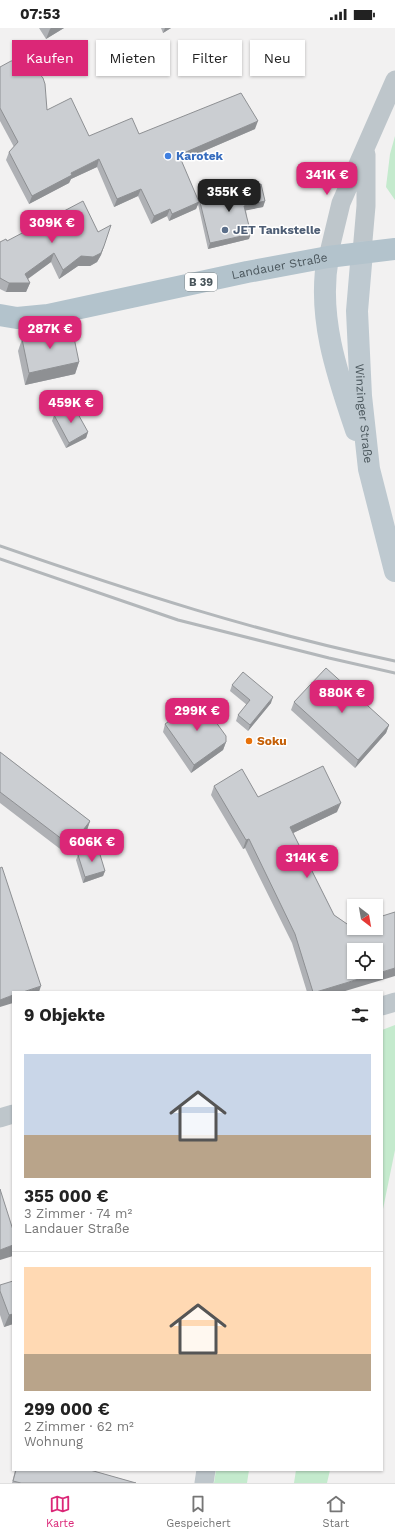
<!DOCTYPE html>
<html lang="de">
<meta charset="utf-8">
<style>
:root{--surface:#fff;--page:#f6f6f6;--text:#222;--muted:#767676;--line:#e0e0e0;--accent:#db2777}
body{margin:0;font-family:"Work Sans",sans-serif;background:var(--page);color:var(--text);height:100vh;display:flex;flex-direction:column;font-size:15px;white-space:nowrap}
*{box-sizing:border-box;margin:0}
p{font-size:13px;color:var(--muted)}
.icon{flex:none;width:22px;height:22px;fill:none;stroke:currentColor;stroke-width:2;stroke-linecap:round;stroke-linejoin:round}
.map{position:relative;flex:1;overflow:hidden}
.side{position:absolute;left:12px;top:963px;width:371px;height:480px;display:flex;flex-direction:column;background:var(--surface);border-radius:0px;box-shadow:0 1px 3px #0004}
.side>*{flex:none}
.banner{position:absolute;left:12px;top:12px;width:371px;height:36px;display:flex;gap:8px}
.needle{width:26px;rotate:149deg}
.controls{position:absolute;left:347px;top:871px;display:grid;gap:8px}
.controls a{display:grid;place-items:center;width:36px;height:36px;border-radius:0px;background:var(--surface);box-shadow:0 1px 3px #0004;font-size:20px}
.price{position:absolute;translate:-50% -34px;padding:0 9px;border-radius:8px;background:var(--accent);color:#fff;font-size:13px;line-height:26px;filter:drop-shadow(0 1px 2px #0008)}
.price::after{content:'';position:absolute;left:50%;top:24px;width:12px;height:9px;margin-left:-6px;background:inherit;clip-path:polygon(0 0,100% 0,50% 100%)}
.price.current{background:#222;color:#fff}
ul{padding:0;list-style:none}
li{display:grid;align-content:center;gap:8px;height:212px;padding:0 12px}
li+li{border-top:1px solid var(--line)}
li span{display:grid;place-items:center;height:124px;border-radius:0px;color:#555}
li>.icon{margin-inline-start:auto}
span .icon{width:72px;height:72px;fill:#fffc;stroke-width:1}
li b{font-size:17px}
h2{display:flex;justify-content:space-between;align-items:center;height:48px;padding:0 12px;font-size:17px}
.chip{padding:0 14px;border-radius:0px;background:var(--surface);box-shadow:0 1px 3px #0004;font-size:14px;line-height:36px}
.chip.current{background:var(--accent);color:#fff}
.status{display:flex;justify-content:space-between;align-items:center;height:28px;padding:0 20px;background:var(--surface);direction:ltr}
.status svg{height:11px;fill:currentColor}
.tab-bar{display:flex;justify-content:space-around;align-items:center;height:56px;border-top:1px solid var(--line);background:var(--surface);font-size:11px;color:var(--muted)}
.tab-bar a{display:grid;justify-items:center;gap:2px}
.tab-bar .current{color:var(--accent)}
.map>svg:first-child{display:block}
.green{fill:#c4eacd}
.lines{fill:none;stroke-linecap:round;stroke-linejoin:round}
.street{stroke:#bec6cb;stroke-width:19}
.secondary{stroke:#bec9d0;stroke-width:22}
.primary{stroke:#b3c3cc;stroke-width:22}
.rail{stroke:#b3b7ba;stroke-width:3}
.wall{fill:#afb1b5}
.shaded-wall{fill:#8e9093}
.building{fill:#cbced2;stroke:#8e9093;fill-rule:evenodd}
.shop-dot{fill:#3f7fe0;stroke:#fff;stroke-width:1.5}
.service-dot{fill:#5c6f8a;stroke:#fff;stroke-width:1.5}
.food-dot{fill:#e8710a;stroke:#fff;stroke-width:1.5}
.labels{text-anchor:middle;stroke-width:3;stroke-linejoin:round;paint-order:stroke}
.shield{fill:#fff;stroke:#80898d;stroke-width:1}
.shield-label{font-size:11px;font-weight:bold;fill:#4a565c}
.shop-label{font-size:12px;font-weight:bold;fill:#366cbe;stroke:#fff;text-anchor:start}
.service-label{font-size:12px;font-weight:bold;fill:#4e5e75;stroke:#fff;text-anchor:start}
.street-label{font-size:12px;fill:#4a565c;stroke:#fff}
.food-label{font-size:12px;font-weight:bold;fill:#c56008;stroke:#fff;text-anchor:start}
</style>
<div class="status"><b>07:53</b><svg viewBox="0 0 49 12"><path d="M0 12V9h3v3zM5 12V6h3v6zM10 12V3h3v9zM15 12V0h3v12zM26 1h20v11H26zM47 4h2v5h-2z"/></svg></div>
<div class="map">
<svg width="395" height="1455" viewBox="0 0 395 1455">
<rect width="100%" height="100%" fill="#f2f1f1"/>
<path class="green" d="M395 108V172L386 159 390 126Z
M395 997V1122L382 1186V1002Z
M216 1442H249L247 1455H214Z
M296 1442H330L327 1455H294Z"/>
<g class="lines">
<path class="street" d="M362 224 366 178V126
M328 229 341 175 395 52
M382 978 395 974
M0 1090 13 1086
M204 1455 206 1442"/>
<g class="secondary">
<path id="s1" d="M362 224 357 283 361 368 369 441 395 543"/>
<path d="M328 229C317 288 337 346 356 402"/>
</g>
<path class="primary" id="s2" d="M0 287 17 290 48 287 247 244 328 229 395 221"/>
<path class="rail" d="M0 518C130 563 260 605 395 633
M0 531 178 592 329 630 395 645"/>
</g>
<path class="wall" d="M39 0H64L46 11Z
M161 0H171L163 5Z
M0 39 47 82 89 108 255 101 181 133 198 173 199 170 265 173 263 179 246 182 249 211 208 221 198 176 196 181 169 193 167 188 151 196 138 168 114 179 97 139 71 151 69 155 29 176 6 132 9 124 14 119 0 93Z
M0 214 104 218 101 227 97 234 90 238H78L59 251 51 234 28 251 30 255 26 264H6L0 261Z
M22 311 79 334 75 346 25 357 18 323Z
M54 387 88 404 86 410 66 420 52 393Z
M232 657 271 675 248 703 236 693 238 687 247 677 230 663Z
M294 674 389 697 386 705 355 740 291 682Z
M165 696 226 714 223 722 191 745 163 704Z
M0 724 90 793 87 802 68 827 0 775Z
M214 758 258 769 337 784 293 805 334 887 350 898 342 964H307L292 915 245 820 243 821 211 767Z
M78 827 105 843 103 848 83 855 76 832Z
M0 1257 13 1296 4 1299 0 1287Z
M15 1442H90L136 1455H12Z"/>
<path class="shaded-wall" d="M51 0H64L46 11 50 1Z
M165 0H171L163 5Z
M258 93 255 101 176 135 179 127Z
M99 131 97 139 71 151 69 155 29 176 32 168 71 145Z
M141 161 138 168 114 179 117 171Z
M265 173 263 179 243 183 244 178Z
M199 174 196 181 169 193 172 186Z
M170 181 167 188 151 196 154 188Z
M251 206 249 211 208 221 210 215Z
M104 218 101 227 97 234 90 238H78L59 251 63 242 81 228Z
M54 225 51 234 22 255H30L26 264H6L9 255 25 246Z
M79 334 75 346 25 357 29 345Z
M88 404 86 410 66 420 69 415Z
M273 669 271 675 248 703 250 697Z
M389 697 386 705 355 740 358 732Z
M226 714 223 722 191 745 194 737Z
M341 775 337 784 287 808 290 799Z
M90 793 87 802 68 827 71 818Z
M249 811 245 820 243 821 246 812Z
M105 843 103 848 83 855 85 849Z
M395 940V948L342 964H316Z
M41 958 39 964H23Z
M13 967V975L0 979V972Z
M13 1217V1228L0 1232V1222Z
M13 1286V1296L4 1299 9 1287Z"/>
<path class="building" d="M19 32 21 35 28 32 43 50 45 56 47 82 71 70 89 108 132 90 139 106 241 65 258 93 179 127 199 174 172 186 170 181 154 188 141 161 117 171 99 131 71 145 72 147 32 168 9 124 18 114 0 80V39L11 33Z
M261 156 265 173 244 178 251 206 210 215 199 170Z
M83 173 98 204 111 197 104 218 101 225 93 229 81 228 63 242 54 225 25 246 30 255H9L0 250V214L6 211 7 213Z
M72 300 79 334 29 345 22 311Z
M73 377 88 404 69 415 54 387Z
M326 640 389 697 358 732 294 674Z
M243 644 273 669 250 697 238 687 250 672 232 657Z
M200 672 226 708V714L194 737 165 696Z
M0 724 90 793 71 818 0 764Z
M323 738 341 775 290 799 334 887 350 898 354 896V900H376V890L395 884V940L316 964H313L295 906 249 811 246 812 214 758 242 741 258 769ZM354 922H376V944H354Z
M98 820 105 843 85 849 78 827Z
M2 839 41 958 23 964H13V967L0 972V840Z
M0 1161 13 1202V1217L0 1222Z
M13 1253V1286L9 1287 0 1263V1257Z
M16 1442H90L136 1455H21L13 1453Z"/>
<circle class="shop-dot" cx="168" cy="128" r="4"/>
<circle class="service-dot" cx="225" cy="202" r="4"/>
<circle class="food-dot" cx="249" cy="713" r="4"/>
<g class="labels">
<rect class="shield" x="185" y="245" width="32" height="18" rx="3"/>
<g class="shield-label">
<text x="201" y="258">B 39</text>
</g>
<g class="shop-label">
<text x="176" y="132">Karotek</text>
</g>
<g class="service-label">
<text x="233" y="206">JET Tankstelle</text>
</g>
<g class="street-label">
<text dy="4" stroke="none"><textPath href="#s2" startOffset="285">Landauer Straße</textPath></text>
<text dy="4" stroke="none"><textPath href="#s1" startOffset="162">Winzinger Straße</textPath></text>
</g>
<g class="food-label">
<text x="257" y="717">Soku</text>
</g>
</g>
</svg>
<div class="controls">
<a><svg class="needle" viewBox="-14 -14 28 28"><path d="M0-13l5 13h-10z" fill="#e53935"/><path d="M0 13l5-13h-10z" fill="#767676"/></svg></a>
<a><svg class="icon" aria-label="locate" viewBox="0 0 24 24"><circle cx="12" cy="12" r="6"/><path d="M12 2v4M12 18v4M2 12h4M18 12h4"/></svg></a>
</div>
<b class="price" style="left:327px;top:168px">341K €</b>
<b class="price current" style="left:229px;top:185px">355K €</b>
<b class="price" style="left:52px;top:216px">309K €</b>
<b class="price" style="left:50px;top:322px">287K €</b>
<b class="price" style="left:71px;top:396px">459K €</b>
<b class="price" style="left:342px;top:686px">880K €</b>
<b class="price" style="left:197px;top:704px">299K €</b>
<b class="price" style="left:92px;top:835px">606K €</b>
<b class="price" style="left:307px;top:851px">314K €</b>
<div class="banner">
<a class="chip current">Kaufen</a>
<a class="chip">Mieten</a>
<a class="chip">Filter</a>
<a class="chip">Neu</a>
</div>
<section class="side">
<h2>9 Objekte<svg class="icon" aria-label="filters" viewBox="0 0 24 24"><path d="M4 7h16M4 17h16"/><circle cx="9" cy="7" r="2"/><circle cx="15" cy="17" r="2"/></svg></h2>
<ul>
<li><span style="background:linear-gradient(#c9d6e8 65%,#b9a48a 0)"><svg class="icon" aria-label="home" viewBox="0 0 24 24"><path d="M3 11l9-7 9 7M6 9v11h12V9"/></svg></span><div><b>355 000 €</b><p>3 Zimmer · 74 m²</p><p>Landauer Straße</p></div></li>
<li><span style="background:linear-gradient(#ffd9b3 70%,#b9a48a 0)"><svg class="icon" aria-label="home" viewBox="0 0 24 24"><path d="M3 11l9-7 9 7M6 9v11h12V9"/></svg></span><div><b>299 000 €</b><p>2 Zimmer · 62 m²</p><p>Wohnung</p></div></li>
</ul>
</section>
</div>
<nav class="tab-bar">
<a class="current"><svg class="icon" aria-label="map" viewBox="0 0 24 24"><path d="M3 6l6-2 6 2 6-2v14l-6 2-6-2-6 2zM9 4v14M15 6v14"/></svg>Karte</a>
<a><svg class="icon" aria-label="saved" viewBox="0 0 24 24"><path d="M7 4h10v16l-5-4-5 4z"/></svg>Gespeichert</a>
<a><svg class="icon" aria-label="home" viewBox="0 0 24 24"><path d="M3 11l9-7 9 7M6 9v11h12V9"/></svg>Start</a>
</nav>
